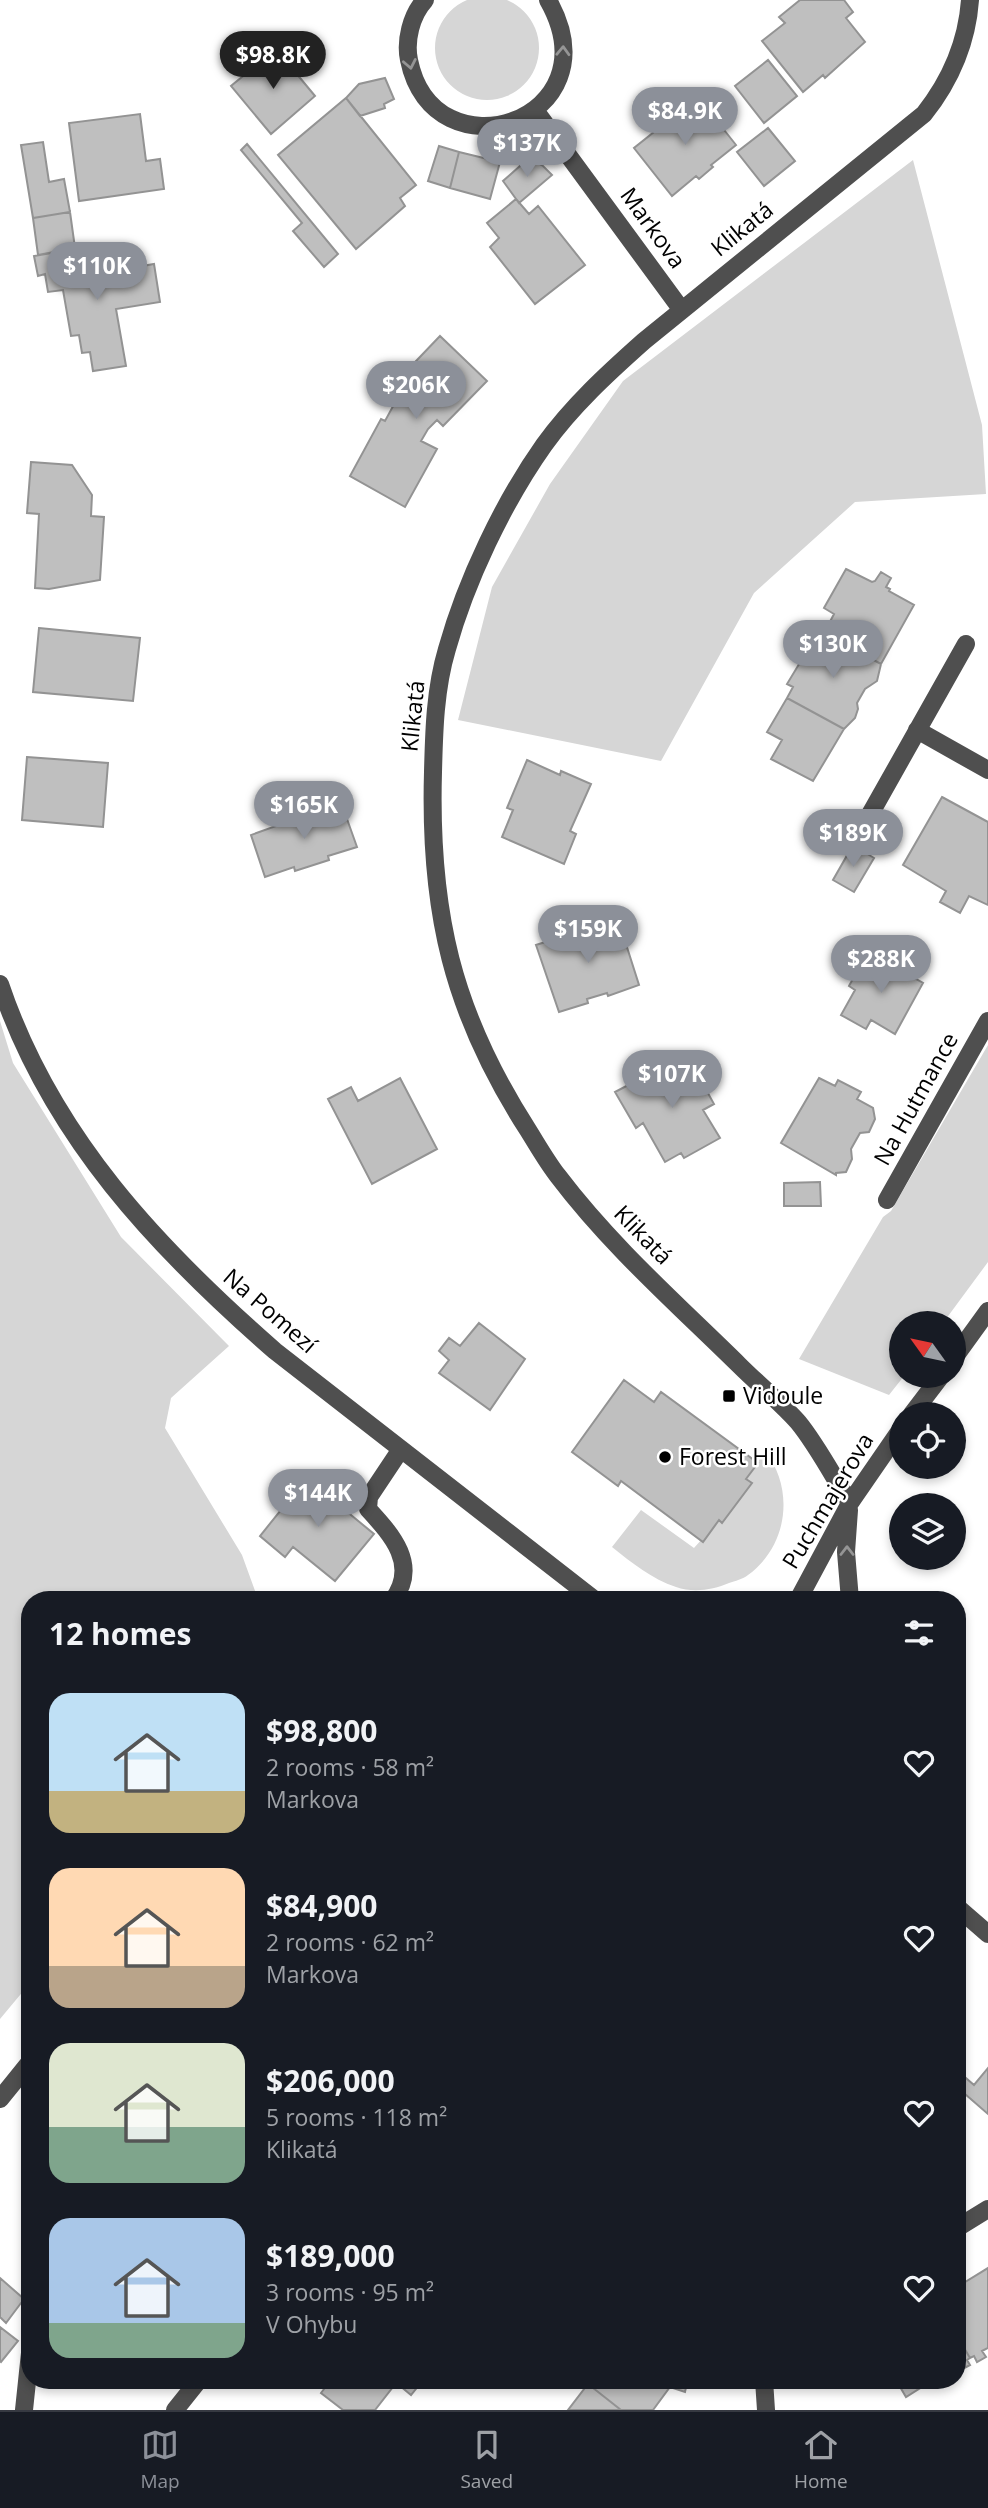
<!DOCTYPE html>
<meta charset="utf-8">
<style>
:root{--surface:#171b24;--page:#242831;--text:#f1f3f6;--muted:#9ea1a6;--line:#363941;--accent:#8c9099}
body{margin:0;font-family:"Open Sans",sans-serif;background:var(--page);color:var(--text);height:100vh;display:flex;flex-direction:column;font-size:26px;white-space:nowrap}
*{box-sizing:border-box;margin:0}
p{font-size:23px;color:var(--muted)}
.icon{flex:none;width:38px;height:38px;fill:none;stroke:currentColor;stroke-width:2;stroke-linecap:round;stroke-linejoin:round}
.map{position:relative;flex:1;overflow:hidden}
.details{position:absolute;left:21px;top:1591px;width:945px;height:798px;display:flex;flex-direction:column;background:var(--surface);border-radius:28px;box-shadow:0 4px 10px #0003}
.details>*{flex:none}
.needle{width:46px;rotate:303deg}
.controls{position:absolute;left:889px;top:1311px;display:grid;gap:14px}
.controls a{display:grid;place-items:center;width:77px;height:77px;border-radius:50%;background:var(--surface);box-shadow:0 4px 10px #0003;font-size:35px}
.price{position:absolute;translate:-50% -60px;padding:0 16px;border-radius:24px;background:var(--accent);color:#fff;font-size:23px;line-height:46px;filter:drop-shadow(0 2px 4px #0008)}
.price::after{content:'';position:absolute;left:50%;top:42px;width:21px;height:16px;margin-left:-10px;background:inherit;clip-path:polygon(0 0,100% 0,50% 100%)}
.price.selected{background:#222;color:#fff}
ul{padding:0;list-style:none}
li{display:flex;align-items:center;gap:21px;height:175px;padding:0 28px}
li span{display:grid;place-items:center;flex:none;width:196px;height:140px;border-radius:21px;color:#555}
li>.icon{margin-inline-start:auto}
span .icon{width:84px;height:84px;fill:#fffc;stroke-width:1}
li b{font-size:30px}
h2{display:flex;justify-content:space-between;align-items:center;height:84px;padding:0 28px;font-size:30px}
.tab-bar{display:flex;justify-content:space-around;align-items:center;height:98px;border-top:2px solid var(--line);background:var(--surface);font-size:19px;color:var(--muted)}
.tab-bar a{display:grid;justify-items:center;gap:4px}
.tab-bar .selected{color:var(--accent)}
.map>svg:first-child{display:block}
.green{fill:#d6d6d6}
.building{fill:#bfbfbf;stroke:#939393;stroke-width:2}
.lines{fill:none;stroke-linecap:round;stroke-linejoin:round}
.minor{stroke:#4f4f4f;stroke-width:18}
.oneway{stroke:#959595}
.poi-dot{fill:#000;stroke:#fff;stroke-width:2.5}
.labels{text-anchor:middle;stroke-width:5;stroke-linejoin:round;paint-order:stroke}
.street-label{font-size:23px;fill:#000;stroke:#fff}
.poi-label{font-size:23px;fill:#000;stroke:#fff;text-anchor:start}
</style>
<div class="map">
<svg width="988" height="2410" viewBox="0 0 988 2410">
<rect width="100%" height="100%" fill="#fff"/>
<path class="green" d="M435 48a52 52 0 1 1 104 0a52 52 0 1 1-104 0Z
M913 160 982 425 986 494 855 502 754 593 661 761 458 720 492 587 550 484 623 381Z
M0 1021 13 1063 121 1237 229 1346 171 1398 165 1428 242 1555 258 1599 30 1600V1983L0 2019Z
M988 1045V1262L943 1323H901V1376H904L889 1395 799 1359 883 1217 891 1211Z
M765 1451C795 1489 788 1546 748 1575 743 1579 735 1581 729 1583 713 1590 693 1593 676 1587 652 1579 632 1563 612 1547L641 1510 694 1548 719 1520 722 1522 751 1483 746 1479Z"/>
<path class="building" d="M800 0H844L853 12 846 18 865 42 825 78 823 75 803 92 762 41 785 23 779 17Z
M276 49 315 96 271 134 231 86Z
M768 60 797 96 764 123 735 86Z
M385 78 394 99 384 104 385 108 360 116 346 98 359 84Z
M698 97 736 145 711 165 713 167 699 179 696 176 672 196 634 148Z
M346 98 416 185 400 198 405 206 356 249 278 155Z
M140 114 146 161 160 159 164 189 79 201 69 123Z
M768 128 795 161 764 186 737 152Z
M43 142 49 182 64 179 70 212 33 218 21 145Z
M247 144 338 254 324 267 293 231 302 223 241 150Z
M439 146 459 152 450 188 428 181Z
M459 152 500 162 490 199 450 188Z
M529 158 543 166 552 175 519 203 503 181Z
M516 199 529 214 538 206 585 265 535 304 490 247 499 238 487 223Z
M70 212 75 248 38 255 33 218Z
M81 248 86 276 154 264 160 302 116 309 126 366 93 371 90 352 82 353 79 335 71 336 63 290 48 292 45 274 38 276 34 256Z
M440 336 487 381 443 426 437 420 428 429 421 441 437 449 405 507 350 476 381 419 385 421 403 388 396 382Z
M31 462 72 465 92 495 91 516 104 517 100 580 49 589 35 588 39 514 27 513Z
M846 569 872 582 875 581 881 572 891 578 886 587 890 589 889 591 914 605 881 664 824 633 834 614 824 608Z
M39 628 140 638 133 701 33 692Z
M824 633 881 664 877 681 865 689 857 703 858 709 855 718 844 729 787 698 793 687 787 684 813 641 818 644Z
M787 698 844 729 813 781 771 759 782 740 767 732Z
M27 757 108 763 103 827 22 820Z
M527 760 560 775 561 771 591 784 570 831 576 834 564 864 502 837 513 810 507 808Z
M942 797 988 822V905L969 896 960 913 940 902 946 891 903 865Z
M342 805 357 847 328 856 329 860 295 871 294 867 265 877 251 835 279 825 278 822 311 811 313 814Z
M853 845 874 858 854 892 833 880Z
M618 919 639 985 608 996 607 993 587 999 588 1003 559 1012 536 945Z
M868 952 923 983 895 1034 871 1020 866 1029 841 1015 855 990 849 986Z
M689 1059 714 1104 703 1110 720 1138 684 1158 681 1153 665 1162 643 1123 636 1128 615 1092 651 1073 655 1079Z
M400 1078 437 1149 372 1184 328 1099 351 1087 358 1101Z
M819 1078 835 1086 838 1080 861 1092 857 1099 873 1108 875 1119 869 1132 860 1133 851 1149 852 1159 846 1172 836 1173V1175L781 1143Z
M820 1182 821 1206H784V1183Z
M479 1323 525 1359 490 1410 439 1373 449 1360 439 1351 449 1338 460 1346Z
M624 1380 654 1402 661 1392 758 1463 746 1479 752 1483 722 1523 719 1520 703 1542 621 1481 618 1486 572 1452Z
M310 1474 332 1491 328 1496 374 1534 335 1581 293 1547 285 1557 260 1536Z
M988 2068V2114L957 2087 959 2072 974 2085Z
M988 2268V2348L982 2351 986 2357 977 2362 974 2356 970 2358 957 2336V2287Z
M0 2278 24 2299 6 2323 0 2317Z
M0 2327 18 2341 1 2362 0 2361Z
M957 2336 970 2358 967 2360 970 2365 959 2371 957 2367Z
M331 2380H393L396 2383 375 2410H343L321 2393Z
M393 2380H423L411 2395Z
M592 2380H678L687 2383 685 2392 670 2387 653 2410H621L588 2384Z
M885 2380H933L906 2397 896 2380 889 2385Z
M588 2384 621 2410H568Z"/>
<g class="lines">
<path class="minor" d="M425 0C411 15 405 41 409 60 433 180 617 122 548 0
M535 110 681 309
M917 730 988 770
M868 818 966 644
M0 984C51 1136 157 1248 275 1351L595 1600
M887 1200 988 1021
M954 1358 988 1311
M912 1414 941 1376
M850 1503C834 1478 817 1445 798 1422 780 1402 758 1384 739 1365 677 1304 611 1246 558 1176 547 1162 538 1146 528 1130 452 1012 429 911 433 772 434 731 435 689 447 649 466 581 503 503 544 445 572 406 608 373 644 341L924 114C950 81 967 42 970 0
M849 1510 846 1552 850 1600
M393 1600C419 1565 392 1535 368 1509L369 1497 401 1449
M798 1600 850 1503 901 1429
M957 1907 988 1934
M0 2099 30 2062
M957 2228 988 2209
M764 2380 766 2410
M24 2410 30 2353
M175 2410 199 2380"/>
</g>
<defs><path id="oneway-chevron" d="M-2-3.5L2.5 0L-2 3.5" fill="none" stroke-width="1.6" stroke-linecap="round" stroke-linejoin="round" transform="scale(1.75)"/></defs>
<g class="oneway">
<use href="#oneway-chevron" transform="translate(563 51) rotate(-88)"/>
<use href="#oneway-chevron" transform="translate(410 64) rotate(79)"/>
<use href="#oneway-chevron" transform="translate(847 1551) rotate(-90)"/>
</g>
<g class="poi-dot">
<rect x="722" y="1389" width="14" height="14" rx="3.5"/>
<circle cx="665" cy="1457" r="7"/>
</g>
<g class="labels">
<g class="street-label">
<text transform="translate(653 228) rotate(54)" y="8">Markova</text>
<text transform="translate(742 229) rotate(-39)" y="8">Klikatá</text>
<text transform="translate(413 716) rotate(-84)" y="8">Klikatá</text>
<text transform="translate(916 1099) rotate(-61)" y="8">Na Hutmance</text>
<text transform="translate(643 1235) rotate(46)" y="8">Klikatá</text>
<text transform="translate(270 1311) rotate(41)" y="8">Na Pomezí</text>
<text transform="translate(828 1501) rotate(-59)" y="8">Puchmajerova</text>
</g>
<g class="poi-label">
<text x="743" y="1404">Vidoule</text>
<text x="679" y="1465">Forest Hill</text>
</g>
</g>
</svg>
<div class="controls">
<a><svg class="needle" viewBox="-14 -14 28 28"><path d="M0-13l5 13h-10z" fill="#e53935"/><path d="M0 13l5-13h-10z" fill="#9ea1a6"/></svg></a>
<a><svg class="icon" aria-label="locate" viewBox="0 0 24 24"><circle cx="12" cy="12" r="6"/><path d="M12 2v4M12 18v4M2 12h4M18 12h4"/></svg></a>
<a><svg class="icon" aria-label="layers" viewBox="0 0 24 24"><path d="M12 4l9 5-9 5-9-5zM3 14l9 5 9-5"/></svg></a>
</div>
<b class="price selected" style="left:273px;top:91px">$98.8K</b>
<b class="price" style="left:685px;top:147px">$84.9K</b>
<b class="price" style="left:527px;top:179px">$137K</b>
<b class="price" style="left:97px;top:302px">$110K</b>
<b class="price" style="left:416px;top:421px">$206K</b>
<b class="price" style="left:833px;top:680px">$130K</b>
<b class="price" style="left:304px;top:841px">$165K</b>
<b class="price" style="left:853px;top:869px">$189K</b>
<b class="price" style="left:588px;top:965px">$159K</b>
<b class="price" style="left:881px;top:995px">$288K</b>
<b class="price" style="left:672px;top:1110px">$107K</b>
<b class="price" style="left:318px;top:1529px">$144K</b>
<section class="details">
<h2>12 homes<svg class="icon" aria-label="filters" viewBox="0 0 24 24"><path d="M4 7h16M4 17h16"/><circle cx="9" cy="7" r="2"/><circle cx="15" cy="17" r="2"/></svg></h2>
<ul>
<li><span style="background:linear-gradient(#bfe0f5 70%,#c2b280 0)"><svg class="icon" aria-label="home" viewBox="0 0 24 24"><path d="M3 11l9-7 9 7M6 9v11h12V9"/></svg></span><div><b>$98,800</b><p>2 rooms · 58 m²</p><p>Markova</p></div><svg class="icon" aria-label="heart" viewBox="0 0 24 24"><path d="M12 20l-8-8c-3-5 5-10 8-4 3-6 11-1 8 4z"/></svg></li>
<li><span style="background:linear-gradient(#ffd9b3 70%,#b9a48a 0)"><svg class="icon" aria-label="home" viewBox="0 0 24 24"><path d="M3 11l9-7 9 7M6 9v11h12V9"/></svg></span><div><b>$84,900</b><p>2 rooms · 62 m²</p><p>Markova</p></div><svg class="icon" aria-label="heart" viewBox="0 0 24 24"><path d="M12 20l-8-8c-3-5 5-10 8-4 3-6 11-1 8 4z"/></svg></li>
<li><span style="background:linear-gradient(#dfe7d0 60%,#7fa58c 0)"><svg class="icon" aria-label="home" viewBox="0 0 24 24"><path d="M3 11l9-7 9 7M6 9v11h12V9"/></svg></span><div><b>$206,000</b><p>5 rooms · 118 m²</p><p>Klikatá</p></div><svg class="icon" aria-label="heart" viewBox="0 0 24 24"><path d="M12 20l-8-8c-3-5 5-10 8-4 3-6 11-1 8 4z"/></svg></li>
<li><span style="background:linear-gradient(#a9c7e8 75%,#7fa58c 0)"><svg class="icon" aria-label="home" viewBox="0 0 24 24"><path d="M3 11l9-7 9 7M6 9v11h12V9"/></svg></span><div><b>$189,000</b><p>3 rooms · 95 m²</p><p>V Ohybu</p></div><svg class="icon" aria-label="heart" viewBox="0 0 24 24"><path d="M12 20l-8-8c-3-5 5-10 8-4 3-6 11-1 8 4z"/></svg></li>
</ul>
</section>
</div>
<nav class="tab-bar">
<a class="selected"><svg class="icon" aria-label="map" viewBox="0 0 24 24"><path d="M3 6l6-2 6 2 6-2v14l-6 2-6-2-6 2zM9 4v14M15 6v14"/></svg>Map</a>
<a><svg class="icon" aria-label="saved" viewBox="0 0 24 24"><path d="M7 4h10v16l-5-4-5 4z"/></svg>Saved</a>
<a><svg class="icon" aria-label="home" viewBox="0 0 24 24"><path d="M3 11l9-7 9 7M6 9v11h12V9"/></svg>Home</a>
</nav>
